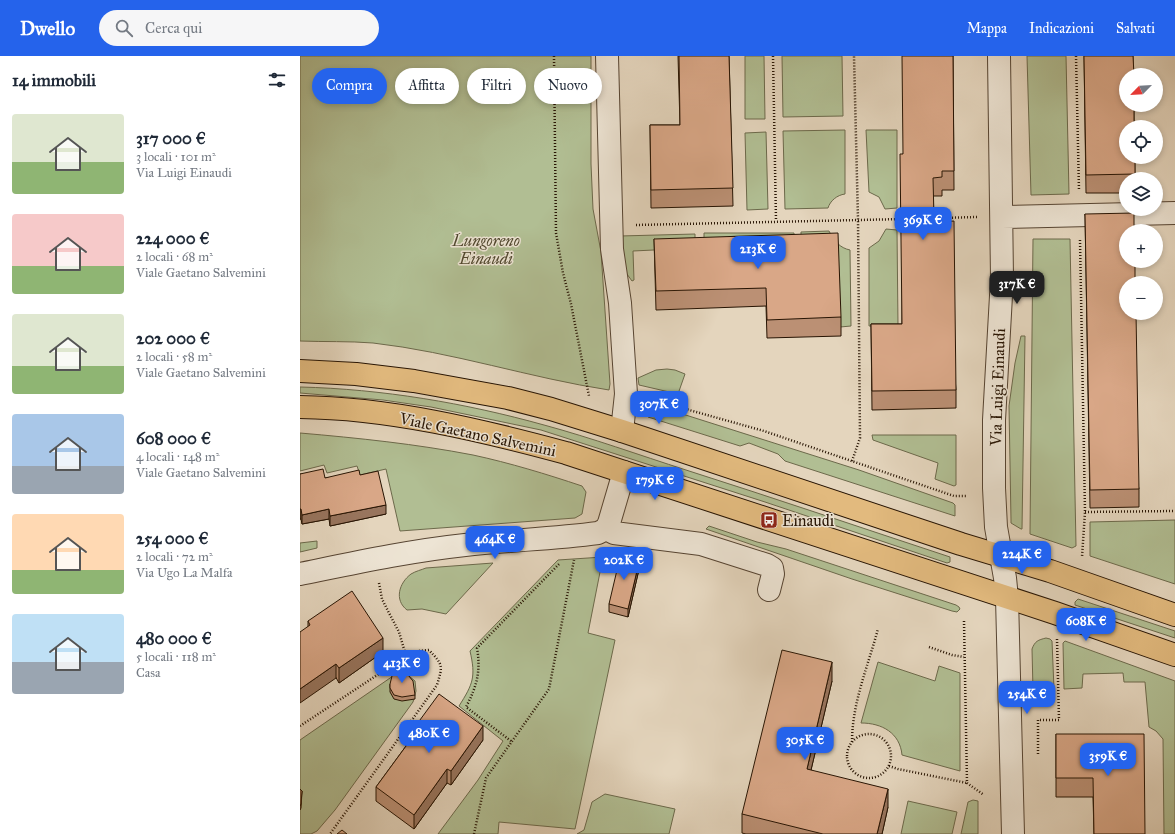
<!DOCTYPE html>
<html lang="it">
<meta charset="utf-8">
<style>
:root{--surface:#fff;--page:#f6f6f7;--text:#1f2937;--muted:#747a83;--accent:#2563eb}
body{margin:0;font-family:"IM FELL Great Primer",serif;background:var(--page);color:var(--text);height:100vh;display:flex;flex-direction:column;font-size:15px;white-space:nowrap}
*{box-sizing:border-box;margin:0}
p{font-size:13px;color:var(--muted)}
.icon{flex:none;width:22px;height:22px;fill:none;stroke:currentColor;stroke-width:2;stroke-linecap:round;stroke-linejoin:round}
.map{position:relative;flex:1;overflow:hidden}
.side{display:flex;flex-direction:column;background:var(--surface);width:300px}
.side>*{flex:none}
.banner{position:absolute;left:12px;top:12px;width:380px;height:36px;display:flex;gap:8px}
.needle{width:26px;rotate:246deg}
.controls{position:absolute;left:819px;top:12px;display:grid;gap:8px}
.controls a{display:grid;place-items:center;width:44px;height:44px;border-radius:50%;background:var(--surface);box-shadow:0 2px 6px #0003;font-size:20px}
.price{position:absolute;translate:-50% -34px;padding:0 9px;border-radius:8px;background:var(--accent);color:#fff;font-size:13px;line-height:26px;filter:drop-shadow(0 1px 2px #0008)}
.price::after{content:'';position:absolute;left:50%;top:24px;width:12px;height:9px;margin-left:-6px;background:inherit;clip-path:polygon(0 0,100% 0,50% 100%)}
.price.active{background:#222;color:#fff}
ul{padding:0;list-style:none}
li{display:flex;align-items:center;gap:12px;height:100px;padding:0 12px}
li span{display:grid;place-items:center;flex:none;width:112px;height:80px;border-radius:4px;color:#555}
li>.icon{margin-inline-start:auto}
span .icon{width:48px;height:48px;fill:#fffc;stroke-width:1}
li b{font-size:17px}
h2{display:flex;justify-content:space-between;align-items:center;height:48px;padding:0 12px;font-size:17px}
.tag{padding:0 14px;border-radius:18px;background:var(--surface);box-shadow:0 2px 6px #0003;font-size:14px;line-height:36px}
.tag.active{background:var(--accent);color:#fff}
header{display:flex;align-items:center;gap:24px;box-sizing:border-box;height:56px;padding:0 20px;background:var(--accent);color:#fff}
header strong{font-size:19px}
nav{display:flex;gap:22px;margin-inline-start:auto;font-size:14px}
.search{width:280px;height:36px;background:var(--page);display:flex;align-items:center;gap:10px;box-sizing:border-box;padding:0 14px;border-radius:22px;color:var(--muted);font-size:15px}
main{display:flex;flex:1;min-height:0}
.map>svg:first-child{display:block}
.green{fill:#b1be93;stroke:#6c694b}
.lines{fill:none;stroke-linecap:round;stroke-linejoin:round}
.minor-casing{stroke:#564432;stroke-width:24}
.major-casing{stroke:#271403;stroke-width:24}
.path{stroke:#271403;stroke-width:2.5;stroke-dasharray:1 2;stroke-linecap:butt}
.minor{stroke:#ede4d4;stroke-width:22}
.major{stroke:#e2ba7e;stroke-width:22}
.wall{fill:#bb9074;stroke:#271403}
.shaded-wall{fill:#98755e;stroke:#271403}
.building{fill:#d9a787;stroke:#271403}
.labels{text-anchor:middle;stroke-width:3;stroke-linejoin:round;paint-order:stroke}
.park-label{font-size:16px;font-style:italic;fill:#50472e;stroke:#ede4d4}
.street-label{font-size:16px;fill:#271403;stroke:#ede4d4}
.poi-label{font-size:16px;fill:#271403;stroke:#ede4d4;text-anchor:start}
</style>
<header>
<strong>Dwello</strong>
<div class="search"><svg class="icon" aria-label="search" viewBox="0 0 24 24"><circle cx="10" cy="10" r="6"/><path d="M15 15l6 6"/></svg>Cerca qui</div>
<nav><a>Mappa</a><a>Indicazioni</a><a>Salvati</a></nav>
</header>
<main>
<section class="side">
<h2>14 immobili<svg class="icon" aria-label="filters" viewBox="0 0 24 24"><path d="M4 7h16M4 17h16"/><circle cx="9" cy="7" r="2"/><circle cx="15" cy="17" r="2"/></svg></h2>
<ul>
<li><span style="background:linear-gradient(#dfe7d0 60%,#8fb573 0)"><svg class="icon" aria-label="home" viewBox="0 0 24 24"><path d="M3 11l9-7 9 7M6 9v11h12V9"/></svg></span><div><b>317 000 €</b><p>3 locali · 101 m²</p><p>Via Luigi Einaudi</p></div></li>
<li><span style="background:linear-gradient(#f6c9c9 65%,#8fb573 0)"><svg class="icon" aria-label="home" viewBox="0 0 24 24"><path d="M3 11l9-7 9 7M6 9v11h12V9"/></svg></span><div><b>224 000 €</b><p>2 locali · 68 m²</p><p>Viale Gaetano Salvemini</p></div></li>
<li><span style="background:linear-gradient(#dfe7d0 65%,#8fb573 0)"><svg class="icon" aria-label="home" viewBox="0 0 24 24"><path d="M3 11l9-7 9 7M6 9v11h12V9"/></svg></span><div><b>202 000 €</b><p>2 locali · 58 m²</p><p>Viale Gaetano Salvemini</p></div></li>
<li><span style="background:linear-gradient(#a9c7e8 65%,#9aa5b1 0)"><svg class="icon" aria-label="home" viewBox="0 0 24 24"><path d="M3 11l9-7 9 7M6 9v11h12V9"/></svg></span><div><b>608 000 €</b><p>4 locali · 148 m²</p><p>Viale Gaetano Salvemini</p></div></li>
<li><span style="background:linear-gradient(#ffd9b3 70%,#8fb573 0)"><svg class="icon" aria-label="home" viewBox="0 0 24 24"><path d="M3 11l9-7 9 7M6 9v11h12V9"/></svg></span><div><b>254 000 €</b><p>2 locali · 72 m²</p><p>Via Ugo La Malfa</p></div></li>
<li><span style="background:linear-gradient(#bfe0f5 60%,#9aa5b1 0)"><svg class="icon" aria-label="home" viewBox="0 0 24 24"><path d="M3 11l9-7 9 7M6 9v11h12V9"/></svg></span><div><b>480 000 €</b><p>5 locali · 118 m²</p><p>Casa</p></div></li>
</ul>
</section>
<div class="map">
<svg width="875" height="778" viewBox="0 0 875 778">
<rect width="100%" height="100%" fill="#e4d5bd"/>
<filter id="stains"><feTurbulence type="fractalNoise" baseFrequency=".005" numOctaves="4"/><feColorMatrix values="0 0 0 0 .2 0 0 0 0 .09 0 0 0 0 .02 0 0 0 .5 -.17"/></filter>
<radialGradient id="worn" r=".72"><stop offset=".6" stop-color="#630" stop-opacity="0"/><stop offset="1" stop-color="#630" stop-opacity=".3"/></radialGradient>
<path class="green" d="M0 0H291V108L293 153 301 196 310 328 309 334C230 322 153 296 73 287 49 285 24 286 0 285Z
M445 0H464L465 63H445Z
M482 0H542L543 60 483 61Z
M727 0H766L769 138 731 139Z
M545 74V138C537 139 530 145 528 152L485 153 483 75Z
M566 74H597V152L585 153 579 141 569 136Z
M466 76 468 153 447 154 445 77Z
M586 173 597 174 598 270H569V192L579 185Z
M529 175C534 185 540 192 550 194L551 270 540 271 501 191V176Z
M404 177H494V192H404Z
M395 178V192L333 195 334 224 332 225 324 214 320 180Z
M733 183H770L776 490 772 492 730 478Z
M721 280H725L722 473H721L711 467V464L709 350 715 307Z
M367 313 375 314 385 318 378 338 339 329 338 322 356 314Z
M0 331C82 333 165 347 244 369 292 382 339 399 386 414 474 442 562 472 650 501V506L647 507 465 446 241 374 131 351 83 344 0 337Z
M351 348 559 414 653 447 655 449V460L485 405 478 398 449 387 440 390 348 361 346 358 348 350Z
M0 377C58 382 116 388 173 399 210 407 246 418 282 430L286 436 282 458 275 462 100 475 86 413 60 419 57 410 27 417 24 409 0 415Z
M572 379H656V429L654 430 635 423 638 407 573 384Z
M875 464V528L790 500V466Z
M409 470 457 486 486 493 656 549 659 551 660 553 657 556 652 555 552 523 406 473Z
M17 485V492L0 496V487Z
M303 501 288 577 315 584 275 773 199 766 198 778H138L178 724 203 685 159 650C173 628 176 621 170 595L258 504Z
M193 507 146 558 122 553 107 554C94 544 99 527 111 518 116 515 121 514 126 512Z
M778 543 875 575V582L775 549V546Z
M746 582 750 583 752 585 754 633 733 634 732 593C735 585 738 584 746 582Z
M765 585 875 625V778H864L863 683 856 675 849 671 845 626H824L823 617 783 618 782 632 764 633 763 587Z
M578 606 635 625 639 610 660 617V715L602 699C600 677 582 667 561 667Z
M93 620H109L115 625 116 635 113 646 35 754 17 775 11 778H0V684Z
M305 738 375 753 369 778H277L284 774 292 746Z
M673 744 678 745V778H661L668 746Z
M608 745 657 756 652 778H601Z"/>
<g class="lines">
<defs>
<path id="minor" d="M307 0 312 193 320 247 326 338 322 375
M699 0 702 222 694 364V432L696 471 705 522 707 542 713 778
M702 161 875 157
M306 473 314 477 401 488 467 509 472 512 473 518 469 534
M0 518C54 507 109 495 165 489 209 484 254 483 298 477L306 473 309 467 324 416"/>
<path id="major" d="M0 315 56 318 114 325 208 342 251 353 322 375 661 488 750 515 875 559
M0 351C89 352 181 374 266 397L755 557 875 599"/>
</defs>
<use href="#minor" class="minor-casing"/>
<use href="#major" class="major-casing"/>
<path class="path" d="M254 0 256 177 263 217 271 248 289 340
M473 0 476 165
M776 0 779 135
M640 162 677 161
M336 169 603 163
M780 184 785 456 782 501
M350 343 464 375 654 440H666
M552 405 560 382 558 164 554 0
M785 456 875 455
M79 527 82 543 88 555 99 576 106 600
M664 565 667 727 684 739
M629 591 652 599 664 601
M0 670 106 600 118 595 129 594C143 609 143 609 137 629L30 778
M547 700a22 22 0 1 1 44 0a22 22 0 1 1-44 0Z
M211 685 166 651C177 630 181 615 177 592L260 507
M552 686C552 647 568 610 578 573
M738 698V664H759L757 583
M589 710 598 713 667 727
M174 778 186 722 249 633 274 504"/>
<use href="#minor" class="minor"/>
<use href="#major" class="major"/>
</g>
<path class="wall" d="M378 0H429L433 150 351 152 350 69H380Z
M653 0 654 134H642V140H633L634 161 642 166 656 334V352L572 354 571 268H602L603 98Z
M784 0H833L835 123H826V137H786Z
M785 158 839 433V451L790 452Z
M354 183 541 261V280L467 282 466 250 356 254Z
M0 418 25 422 60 419 86 458 30 470 29 463 2 468 1 463H0Z
M340 509 328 561 309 556V548Z
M8 565 83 596 39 627 8 571Z
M532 625 511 714 588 751 582 778H446L442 777V758Z
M90 628 115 639V643L102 645 94 643 90 636Z
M756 678 845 778H794L793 741H756Z
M106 683 183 684 151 729 147 727 114 773 76 745V731L106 690Z"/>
<path class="shaded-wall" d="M86 449V458L30 470V460Z
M0 453H1V463H0Z
M29 453V463L2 468V459Z
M340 502V509L328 561V553Z
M83 582V596L39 627V612Z
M532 606V625L507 731V713Z
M36 608V622L0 647V633Z
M183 670V684L151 729V715Z
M147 713V727L114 773V759Z
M588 733V751L582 778H577Z
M2 735 1 752 0 754V750Z"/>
<path class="building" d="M379 0H429L433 132 351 134 350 69H380Z
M602 0H653L654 115H642V121L633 122 634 161 642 160V166L654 165 656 334 572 335 571 268H602L600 98H603Z
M784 0H833L834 19H826V49H834V71H826V101H835V118L786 119Z
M834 157V175H826V205H835V227H826V257H836L839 433 790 434 785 158Z
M538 177 541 261 467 264 466 232 356 235 354 183Z
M23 413 25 422 59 414 60 419 78 415 86 449 30 460 29 453 2 459 1 453H0V418Z
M321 497 340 502 328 553 309 548Z
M52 535 83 582 39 612 36 608 0 633V576L10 569 8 565Z
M482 594 532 606 507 713 588 733 577 778H523L442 758Z
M94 612 108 619 113 625 115 639 102 641 94 639 90 632V628Z
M139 638 183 670 151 715 147 713 114 759 76 731 109 686 106 683Z
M756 678H844L845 778H794L793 722H756Z
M0 733 2 735 1 748 0 750Z
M42 774 47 778H37Z"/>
<defs>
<symbol id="bus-square" viewBox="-11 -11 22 22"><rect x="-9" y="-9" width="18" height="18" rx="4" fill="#8f2418" stroke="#ede4d4"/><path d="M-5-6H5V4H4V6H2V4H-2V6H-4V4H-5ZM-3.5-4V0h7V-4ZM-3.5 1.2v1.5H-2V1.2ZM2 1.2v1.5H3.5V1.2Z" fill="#fff"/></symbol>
</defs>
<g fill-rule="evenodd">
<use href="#bus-square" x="459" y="454" width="20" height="20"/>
</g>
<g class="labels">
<g class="park-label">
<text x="186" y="190">Lungoreno<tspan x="186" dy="18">Einaudi</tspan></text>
</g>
<g class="street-label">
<text transform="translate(697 331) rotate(-88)" y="6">Via Luigi Einaudi</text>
<text transform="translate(178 378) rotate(12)" y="6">Viale Gaetano Salvemini</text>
</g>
<g class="poi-label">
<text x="482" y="470">Einaudi</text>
</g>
</g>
<rect width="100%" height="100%" filter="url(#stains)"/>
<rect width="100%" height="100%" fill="url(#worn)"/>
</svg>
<div class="controls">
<a><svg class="needle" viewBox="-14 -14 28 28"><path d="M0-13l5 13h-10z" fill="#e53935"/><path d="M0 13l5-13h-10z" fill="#747a83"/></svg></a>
<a><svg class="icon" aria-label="locate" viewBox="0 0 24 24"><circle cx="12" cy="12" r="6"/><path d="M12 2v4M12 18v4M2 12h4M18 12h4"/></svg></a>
<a><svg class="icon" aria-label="layers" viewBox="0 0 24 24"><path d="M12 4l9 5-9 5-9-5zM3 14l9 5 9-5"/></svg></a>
<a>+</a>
<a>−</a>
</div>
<b class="price" style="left:623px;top:185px">369K €</b>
<b class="price" style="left:458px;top:214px">213K €</b>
<b class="price active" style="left:717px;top:249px">317K €</b>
<b class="price" style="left:359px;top:369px">307K €</b>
<b class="price" style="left:355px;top:445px">179K €</b>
<b class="price" style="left:195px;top:504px">464K €</b>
<b class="price" style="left:722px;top:519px">224K €</b>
<b class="price" style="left:324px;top:525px">202K €</b>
<b class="price" style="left:786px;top:586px">608K €</b>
<b class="price" style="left:102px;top:628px">413K €</b>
<b class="price" style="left:727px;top:659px">254K €</b>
<b class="price" style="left:129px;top:698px">480K €</b>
<b class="price" style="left:505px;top:705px">305K €</b>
<b class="price" style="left:808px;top:721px">359K €</b>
<div class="banner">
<a class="tag active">Compra</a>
<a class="tag">Affitta</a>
<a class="tag">Filtri</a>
<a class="tag">Nuovo</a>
</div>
</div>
</main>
